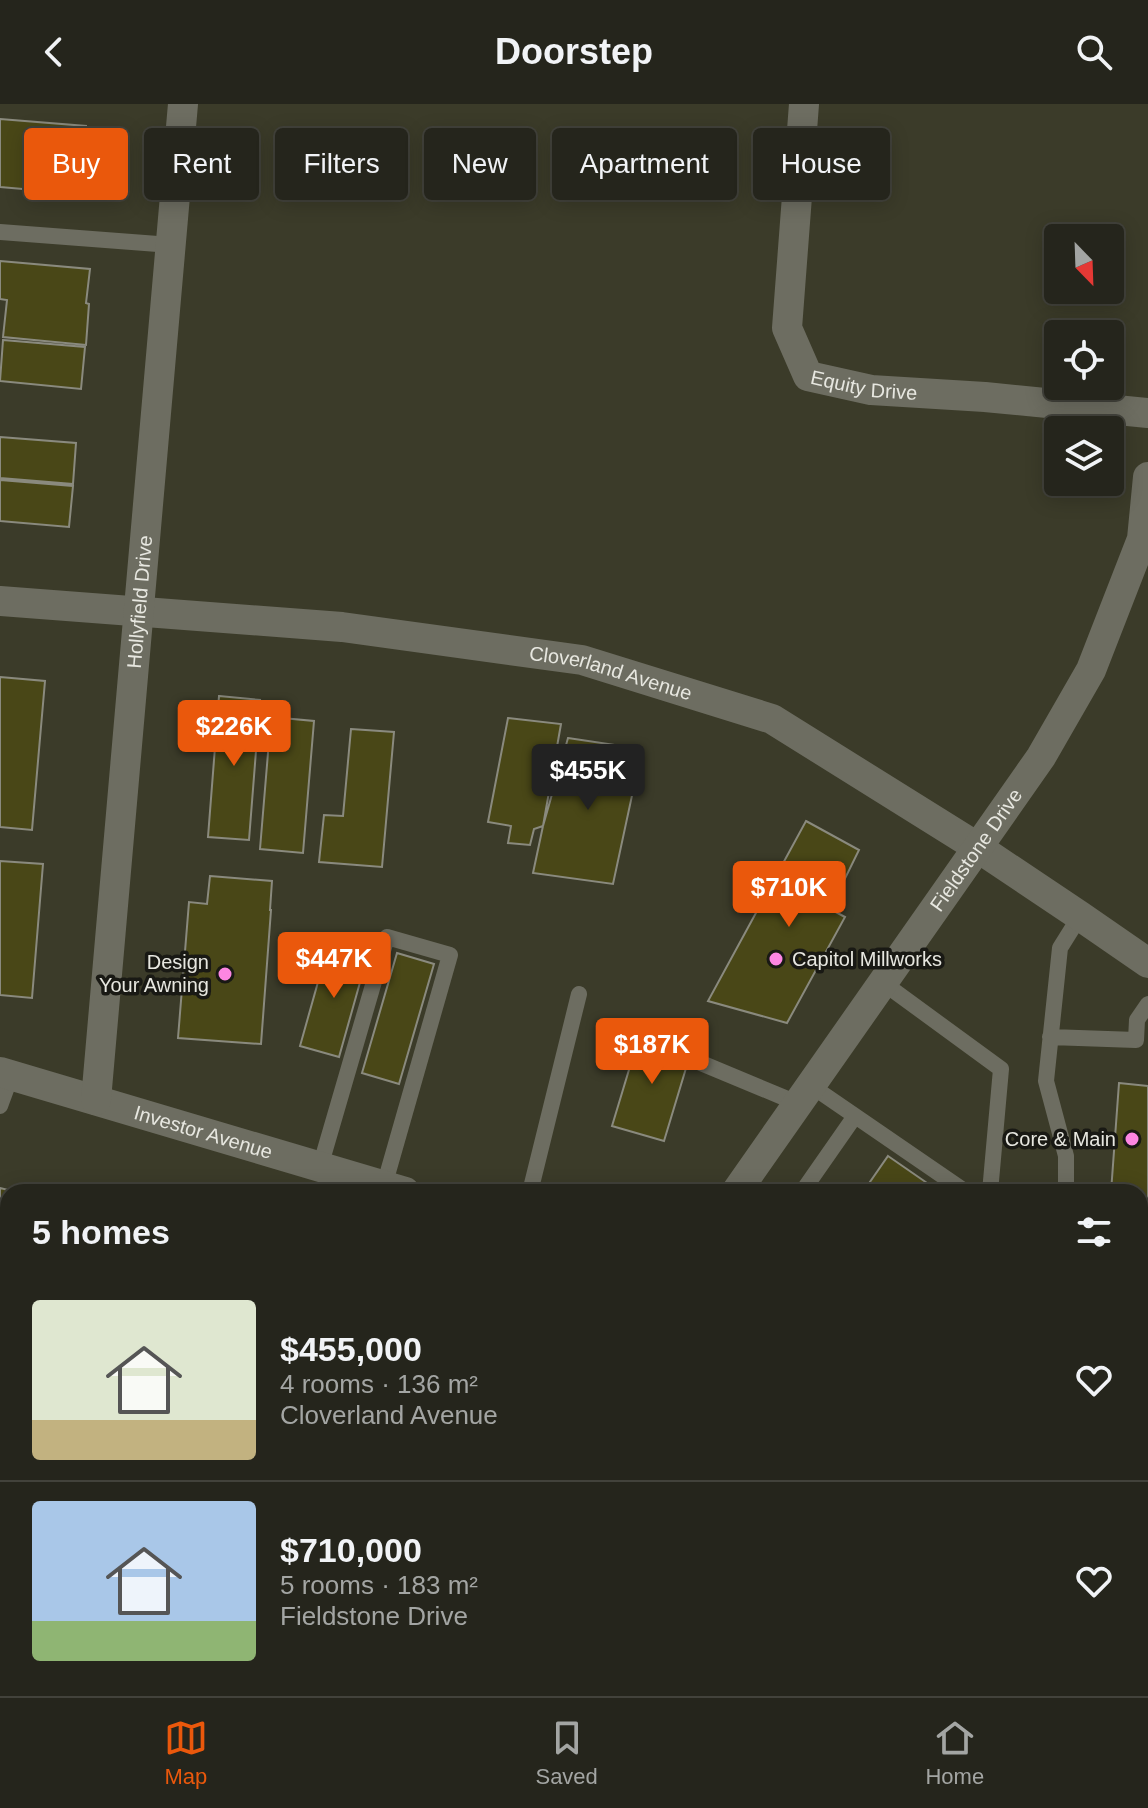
<!DOCTYPE html>
<meta charset="utf-8">
<style>
:root{--surface:#25251c;--page:#313129;--text:#f1f3f6;--muted:#a3a5a3;--line:#42423b;--accent:#ea580c}
body{margin:0;font-family:Arial,sans-serif;background:var(--page);color:var(--text);height:100vh;display:flex;flex-direction:column;font-size:30px;white-space:nowrap}
*{box-sizing:border-box;margin:0}
p{font-size:26px;color:var(--muted)}
.icon{flex:none;width:44px;height:44px;fill:none;stroke:currentColor;stroke-width:2;stroke-linecap:round;stroke-linejoin:round}
.map{position:relative;flex:1;overflow:hidden}
.panel{position:absolute;left:0px;top:1080px;width:1148px;height:512px;display:flex;flex-direction:column;background:var(--surface);border-radius:24px 24px 0 0;box-shadow:0 4px 20px #0003,0 0 0 2px var(--line)}
.panel>*{flex:none}
.top-card{position:absolute;left:24px;top:24px;width:1100px;height:72px;display:flex;gap:16px}
.needle{width:52px;rotate:157deg}
.tools{position:absolute;left:1044px;top:120px;display:grid;gap:16px}
.tools a{display:grid;place-items:center;width:80px;height:80px;border-radius:8px;background:var(--surface);box-shadow:0 4px 20px #0003,0 0 0 2px var(--line);font-size:40px}
.price{position:absolute;translate:-50% -68px;padding:0 18px;border-radius:8px;background:var(--accent);color:#fff;font-size:26px;line-height:52px;filter:drop-shadow(0 2px 4px #0008)}
.price::after{content:'';position:absolute;left:50%;top:48px;width:24px;height:18px;margin-left:-12px;background:inherit;clip-path:polygon(0 0,100% 0,50% 100%)}
.price.on{background:#222;color:#fff}
ul{padding:0;list-style:none}
li{display:flex;align-items:center;gap:24px;height:200px;padding:0 32px}
li+li{border-top:2px solid var(--line)}
li span{display:grid;place-items:center;flex:none;width:224px;height:160px;border-radius:8px;color:#555}
li>.icon{margin-inline-start:auto}
span .icon{width:96px;height:96px;fill:#fffc;stroke-width:1}
li b{font-size:34px}
h2{display:flex;justify-content:space-between;align-items:center;height:96px;padding:0 32px;font-size:34px}
.tag{padding:0 28px;border-radius:8px;background:var(--surface);box-shadow:0 4px 20px #0003,0 0 0 2px var(--line);font-size:28px;line-height:72px}
.tag.on{background:var(--accent);color:#fff}
header{display:flex;justify-content:space-between;align-items:center;height:104px;padding:0 32px;background:var(--surface);font-size:36px;font-weight:700}
.tabs{display:flex;justify-content:space-around;align-items:center;height:112px;border-top:2px solid var(--line);background:var(--surface);font-size:22px;color:var(--muted)}
.tabs a{display:grid;justify-items:center;gap:4px}
.tabs .on{color:var(--accent)}
.map>svg:first-child{display:block}
.built{fill:#3b3b29;fill-rule:evenodd}
.lines{fill:none;stroke-linecap:round;stroke-linejoin:round}
.stream{stroke:#a56195;stroke-width:9}
.building{fill:#494717;stroke:#8a8a7e;stroke-width:2}
.service{stroke:#6d6d61;stroke-width:16}
.minor{stroke:#6d6d61;stroke-width:30}
.poi-dot{fill:#fd86e2;stroke:#191914;stroke-width:3}
.labels{text-anchor:middle;stroke-width:7;stroke-linejoin:round;paint-order:stroke}
.street-label{font-size:20px;fill:#e7e7e0;stroke:#191914}
.poi-label{font-size:20px;fill:#e7e7e0;stroke:#191914;text-anchor:end}
</style>
<header><svg class="icon" aria-label="back" viewBox="0 0 24 24"><path d="M15 5l-7 7 7 7"/></svg>Doorstep<svg class="icon" aria-label="search" viewBox="0 0 24 24"><circle cx="10" cy="10" r="6"/><path d="M15 15l6 6"/></svg></header>
<div class="map">
<svg width="1148" height="1592" viewBox="0 0 1148 1592">
<rect width="100%" height="100%" fill="#313126"/>
<path class="built" d="M0 0H1148V1421L1140 1420V1088H8V1254L0 1250ZM1058 134H1110V186H1058ZM1058 230H1110V282H1058ZM1058 326H1110V378H1058Z
M0 1407 8 1411V1584H324L339 1592H0Z
M1140 1448 1148 1449V1592H581L567 1584H1140Z"/>
<g class="lines">
<path class="stream" d="M0 1335 8 1339
M1140 1430 1148 1431
M455 1584 470 1592"/>
</g>
<path class="building" d="M0 15 86 22 80 90 0 83Z
M0 157 90 165 86 199 89 200 86 241 3 233 7 196 0 195Z
M3 236 85 243 81 285 0 277Z
M0 333 76 339 73 380 0 374Z
M0 376 73 382 69 423 0 417Z
M0 573 45 577 32 726 0 723Z
M219 592 260 596 249 736 208 733Z
M271 613 314 617 303 749 260 745Z
M508 614 561 620 543 722 534 725 530 741 508 739 511 722 488 718Z
M351 625 394 628 382 763 319 758 324 711 343 712Z
M568 634 642 645 613 780 533 769 543 722Z
M806 717 859 746 830 805 845 813 787 919 708 897Z
M0 757 43 760 32 894 0 891Z
M210 772 272 777 270 806H271L261 940 178 934 189 798 207 800Z
M329 839 368 850 339 953 300 942Z
M397 849 434 860 399 980 362 969Z
M641 926 693 941 664 1037 612 1022Z
M1119 979 1148 982V1151L1140 1150V1088H1111Z
M888 1052 940 1088H863Z
M0 1084 16 1088H8V1210L0 1208Z
M1140 1456H1148V1555H1140Z
M162 1584H295L308 1590 307 1592H158Z"/>
<g class="lines">
<path class="service" d="M0 128 171 141
M882 878 1001 965 990 1088
M1050 933 1136 936 1137 916 1148 900
M701 959 797 999
M810 981 966 1088
M0 1002 11 972
M320 1063 387 833 450 851 384 1082
M530 1088 579 890
M802 1088 855 1012
M1066 1088V1052L1046 977 1060 844 1080 812
M1140 1315 1148 1316"/>
<g class="minor">
<path id="s1" d="M804 0 787 224 808 272 871 286 985 293 1148 309"/>
<path id="s2" d="M0 497 342 523 582 556 772 615 977 743 1080 812 1148 859"/>
<path id="s3" d="M0 968 405 1088"/>
<path id="s4" d="M96 996 183 0"/>
<path id="s5" d="M736 1088 1041 653 1091 566 1142 435 1148 373"/>
<path d="M661 1584 673 1592"/>
</g>
</g>
<g class="poi-dot">
<circle cx="776" cy="855" r="8"/>
<circle cx="225" cy="870" r="8"/>
<circle cx="1132" cy="1035" r="8"/>
</g>
<g class="labels">
<g class="street-label">
<text dy="7" stroke="none"><textPath href="#s1" startOffset="334">Equity Drive</textPath></text>
<text dy="7" stroke="none"><textPath href="#s4" startOffset="500">Hollyfield Drive</textPath></text>
<text dy="7" stroke="none"><textPath href="#s2" startOffset="616">Cloverland Avenue</textPath></text>
<text dy="7" stroke="none"><textPath href="#s5" startOffset="418">Fieldstone Drive</textPath></text>
<text dy="7" stroke="none"><textPath href="#s3" startOffset="212">Investor Avenue</textPath></text>
</g>
<g class="poi-label">
<text x="792" y="862" text-anchor="start">Capitol Millworks</text>
<text x="209" y="865">Design<tspan x="209" dy="23">Your Awning</tspan></text>
<text x="1116" y="1042">Core &amp; Main</text>
</g>
</g>
</svg>
<div class="tools">
<a><svg class="needle" viewBox="-14 -14 28 28"><path d="M0-13l5 13h-10z" fill="#e53935"/><path d="M0 13l5-13h-10z" fill="#a3a5a3"/></svg></a>
<a><svg class="icon" aria-label="locate" viewBox="0 0 24 24"><circle cx="12" cy="12" r="6"/><path d="M12 2v4M12 18v4M2 12h4M18 12h4"/></svg></a>
<a><svg class="icon" aria-label="layers" viewBox="0 0 24 24"><path d="M12 4l9 5-9 5-9-5zM3 14l9 5 9-5"/></svg></a>
</div>
<b class="price" style="left:234px;top:664px">$226K</b>
<b class="price on" style="left:588px;top:708px">$455K</b>
<b class="price" style="left:789px;top:825px">$710K</b>
<b class="price" style="left:334px;top:896px">$447K</b>
<b class="price" style="left:652px;top:982px">$187K</b>
<div class="top-card">
<a class="tag on">Buy</a>
<a class="tag">Rent</a>
<a class="tag">Filters</a>
<a class="tag">New</a>
<a class="tag">Apartment</a>
<a class="tag">House</a>
</div>
<section class="panel">
<h2>5 homes<svg class="icon" aria-label="filters" viewBox="0 0 24 24"><path d="M4 7h16M4 17h16"/><circle cx="9" cy="7" r="2"/><circle cx="15" cy="17" r="2"/></svg></h2>
<ul>
<li><span style="background:linear-gradient(#dfe7d0 75%,#c2b280 0)"><svg class="icon" aria-label="home" viewBox="0 0 24 24"><path d="M3 11l9-7 9 7M6 9v11h12V9"/></svg></span><div><b>$455,000</b><p>4 rooms · 136 m²</p><p>Cloverland Avenue</p></div><svg class="icon" aria-label="heart" viewBox="0 0 24 24"><path d="M12 20l-8-8c-3-5 5-10 8-4 3-6 11-1 8 4z"/></svg></li>
<li><span style="background:linear-gradient(#a9c7e8 75%,#8fb573 0)"><svg class="icon" aria-label="home" viewBox="0 0 24 24"><path d="M3 11l9-7 9 7M6 9v11h12V9"/></svg></span><div><b>$710,000</b><p>5 rooms · 183 m²</p><p>Fieldstone Drive</p></div><svg class="icon" aria-label="heart" viewBox="0 0 24 24"><path d="M12 20l-8-8c-3-5 5-10 8-4 3-6 11-1 8 4z"/></svg></li>
</ul>
</section>
</div>
<nav class="tabs">
<a class="on"><svg class="icon" aria-label="map" viewBox="0 0 24 24"><path d="M3 6l6-2 6 2 6-2v14l-6 2-6-2-6 2zM9 4v14M15 6v14"/></svg>Map</a>
<a><svg class="icon" aria-label="saved" viewBox="0 0 24 24"><path d="M7 4h10v16l-5-4-5 4z"/></svg>Saved</a>
<a><svg class="icon" aria-label="home" viewBox="0 0 24 24"><path d="M3 11l9-7 9 7M6 9v11h12V9"/></svg>Home</a>
</nav>
